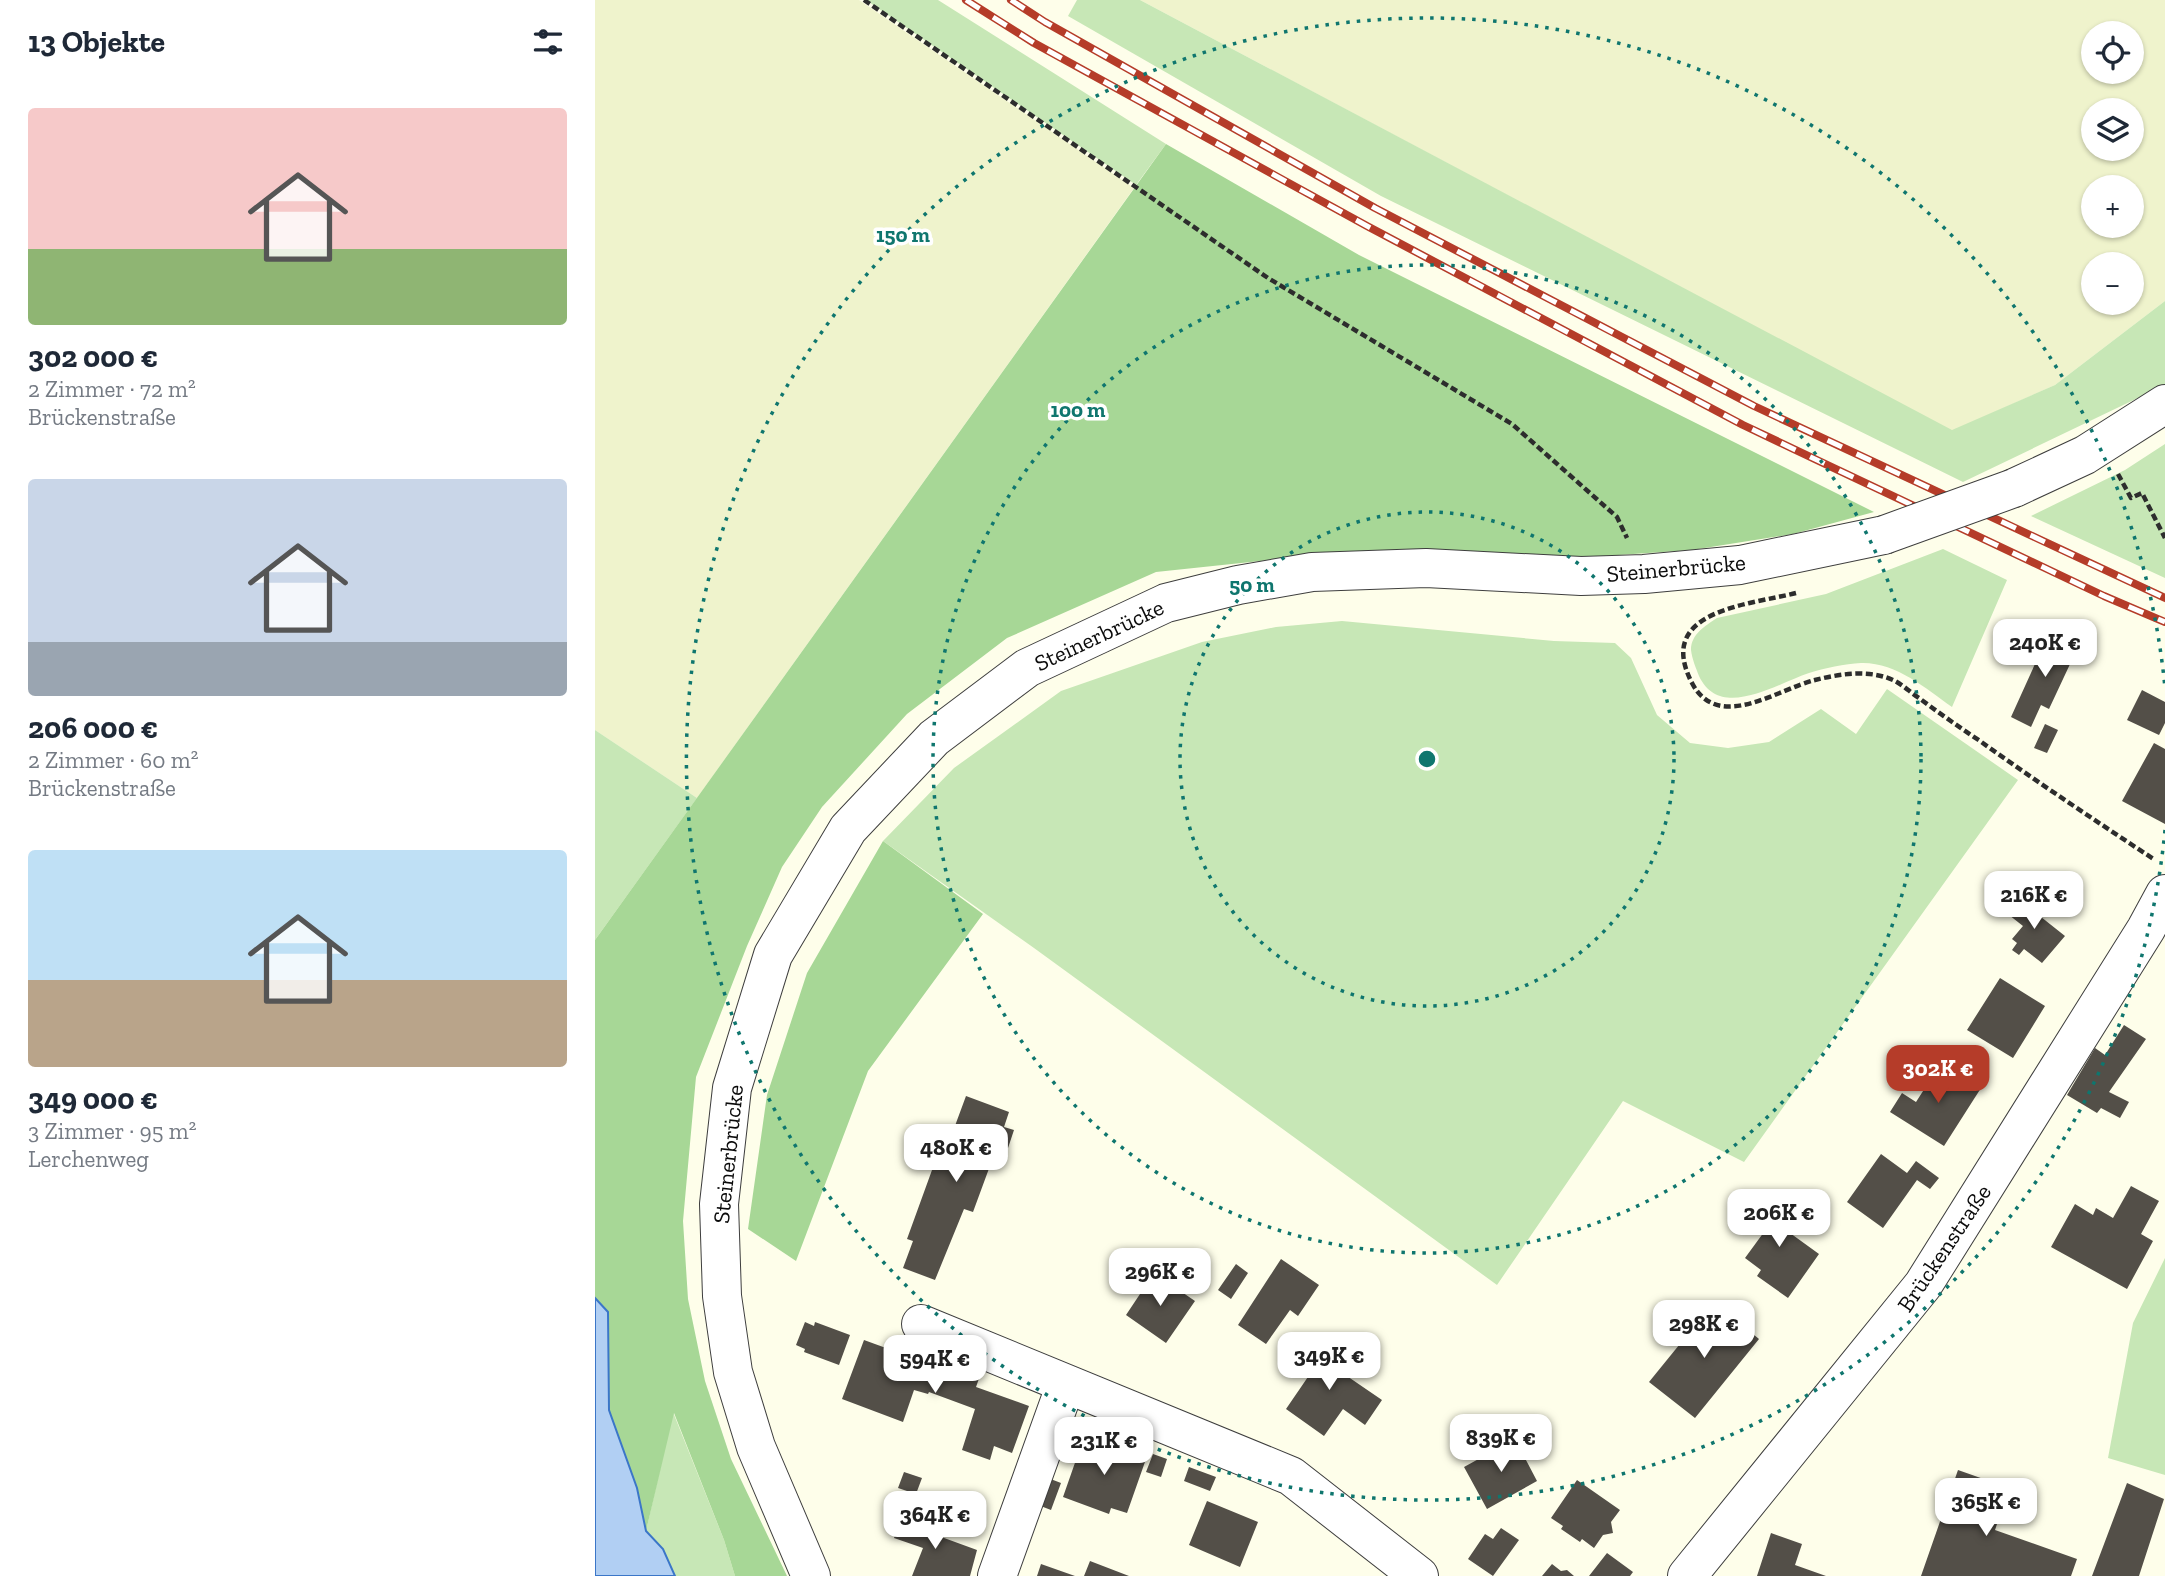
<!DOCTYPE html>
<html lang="de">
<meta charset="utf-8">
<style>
:root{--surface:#fff;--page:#f6f6f7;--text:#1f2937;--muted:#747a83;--accent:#b53c29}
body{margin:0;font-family:"Zilla Slab",serif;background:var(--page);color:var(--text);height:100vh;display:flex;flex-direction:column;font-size:26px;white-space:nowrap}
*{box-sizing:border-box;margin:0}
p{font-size:23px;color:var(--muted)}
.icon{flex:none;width:38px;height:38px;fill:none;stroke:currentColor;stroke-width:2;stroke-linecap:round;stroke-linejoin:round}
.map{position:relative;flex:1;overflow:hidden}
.side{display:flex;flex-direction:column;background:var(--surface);width:595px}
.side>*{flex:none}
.buttons{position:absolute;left:1486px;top:21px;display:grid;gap:14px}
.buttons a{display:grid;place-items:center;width:63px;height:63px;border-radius:50%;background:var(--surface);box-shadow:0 2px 5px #0004;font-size:35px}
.price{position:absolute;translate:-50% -60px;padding:0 16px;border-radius:14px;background:#fff;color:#222;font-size:23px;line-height:46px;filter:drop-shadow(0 2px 4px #0008)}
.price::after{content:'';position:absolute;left:50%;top:42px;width:21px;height:16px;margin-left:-10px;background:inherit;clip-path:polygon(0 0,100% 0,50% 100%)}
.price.selected{background:var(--accent);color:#fff}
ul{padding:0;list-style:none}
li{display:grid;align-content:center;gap:14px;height:371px;padding:0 28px}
li span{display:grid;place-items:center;height:217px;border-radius:7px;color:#555}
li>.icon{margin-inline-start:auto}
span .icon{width:126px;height:126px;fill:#fffc;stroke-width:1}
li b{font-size:30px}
h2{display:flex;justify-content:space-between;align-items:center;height:84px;padding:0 28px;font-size:30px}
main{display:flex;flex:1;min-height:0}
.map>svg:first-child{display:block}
.farmland{fill:#eff3cc;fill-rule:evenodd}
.green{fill:#c7e7b6}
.forest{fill:#a7d796}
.water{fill:#b1cff3;stroke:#3b76c8;stroke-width:2}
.building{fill:#534f48}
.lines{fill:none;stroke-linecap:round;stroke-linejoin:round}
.minor-casing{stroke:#3e3e3e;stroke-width:40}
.path{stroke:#2d2d2d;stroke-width:4.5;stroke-dasharray:7 3.5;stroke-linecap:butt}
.minor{stroke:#fff;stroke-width:38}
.rail-casing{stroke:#b53c29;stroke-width:8}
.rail{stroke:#fff;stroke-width:5;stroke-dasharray:16;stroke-linecap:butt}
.minor-bridge-casing{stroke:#3e3e3e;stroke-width:40;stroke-linecap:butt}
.minor-bridge{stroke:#fff;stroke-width:38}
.ring{fill:none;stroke:#0f766e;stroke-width:3.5;stroke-dasharray:3.5 7}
.labels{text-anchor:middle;stroke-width:7;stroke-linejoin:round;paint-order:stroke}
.street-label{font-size:23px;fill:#0b0b0b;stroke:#fff}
.centre{fill:#0f766e;stroke:#fff;stroke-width:3.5}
.ring-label{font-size:21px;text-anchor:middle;font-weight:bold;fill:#0f766e;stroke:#fff;stroke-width:7;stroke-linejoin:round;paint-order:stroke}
</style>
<main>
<section class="side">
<h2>13 Objekte<svg class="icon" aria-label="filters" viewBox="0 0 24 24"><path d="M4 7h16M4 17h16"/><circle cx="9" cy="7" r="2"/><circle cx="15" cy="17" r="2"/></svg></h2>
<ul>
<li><span style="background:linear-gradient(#f6c9c9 65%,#8fb573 0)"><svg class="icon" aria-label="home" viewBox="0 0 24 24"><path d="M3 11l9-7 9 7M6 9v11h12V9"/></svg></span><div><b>302 000 €</b><p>2 Zimmer · 72 m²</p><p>Brückenstraße</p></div></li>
<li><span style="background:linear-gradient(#c9d6e8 75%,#9aa5b1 0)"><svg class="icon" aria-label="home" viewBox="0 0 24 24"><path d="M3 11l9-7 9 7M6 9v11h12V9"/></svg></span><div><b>206 000 €</b><p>2 Zimmer · 60 m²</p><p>Brückenstraße</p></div></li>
<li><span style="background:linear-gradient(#bfe0f5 60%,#b9a48a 0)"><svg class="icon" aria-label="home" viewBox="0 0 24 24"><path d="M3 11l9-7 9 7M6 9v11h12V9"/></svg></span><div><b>349 000 €</b><p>3 Zimmer · 95 m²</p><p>Lerchenweg</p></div></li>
</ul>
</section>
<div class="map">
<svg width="1570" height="1576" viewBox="0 0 1570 1576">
<rect width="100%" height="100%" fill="#fefeea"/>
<path class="farmland" d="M0 0H264L539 188 102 798 0 730Z
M545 0H1570V301L1460 385 1357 431ZM1498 33H1536V72H1498ZM1498 110H1536V149H1498ZM1498 187H1536V226H1498ZM1498 264H1536V303H1498Z"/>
<path class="green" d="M271 0H343L571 144 541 185Z
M482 0H545L1357 430 1460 385 1570 301V385L1368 482 786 196 473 16Z
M1570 444V578L1436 516 1530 470Z
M1348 549 1412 580 1357 707C1330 688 1301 662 1266 663 1250 664 1229 668 1214 673 1181 684 1125 721 1104 676 1101 668 1097 659 1096 650 1096 634 1110 626 1122 618L1231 594Z
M747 621 959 641 1020 643 1036 658 1062 715 1095 743 1133 748 1174 742 1226 709 1261 734 1292 689 1423 780 1149 1162 1028 1101 902 1285 439 948 288 841 359 768 466 691 607 642 681 627Z
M0 730 102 798 0 940Z
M1570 1258V1475L1513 1458 1538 1323Z
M78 1412 129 1540 140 1576H80L68 1549 51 1531Z"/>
<path class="forest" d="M571 144 764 255 1279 512 1198 534 1097 550 979 558 722 555 561 572 412 638 312 714 227 807 187 867 152 946 101 1077 88 1221 93 1299 110 1381 136 1459 192 1576H140L129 1540 79 1413 51 1531 42 1488 14 1410 13 1312 0 1298V940Z
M288 841 388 914 273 1071 201 1261 153 1229 172 1095 212 973Z"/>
<path class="water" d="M0 1298 13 1312 14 1410 42 1488 51 1531 68 1549 80 1576H0Z"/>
<path class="building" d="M1454 633 1483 647 1454 709 1446 705 1436 727 1416 717Z
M1547 690 1570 702V723L1564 735 1532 720Z
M1450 724 1463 730 1452 753 1439 748Z
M1559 743 1570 749V824L1527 801Z
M1425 893 1444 908 1441 913 1470 936 1447 963 1429 949 1424 955 1417 950 1422 943 1417 939 1428 926 1414 915 1425 901 1421 897Z
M1405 978 1450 1006 1418 1058 1372 1030Z
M1529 1025 1551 1039 1514 1092 1534 1102 1525 1118 1506 1108 1502 1113 1472 1095 1500 1048 1510 1055Z
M1346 1063 1386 1088 1349 1146 1295 1112 1307 1093 1321 1102Z
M371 1096 414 1112 409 1127 419 1130 413 1148 403 1144 378 1212 369 1209 340 1280 308 1268 318 1241 312 1239 341 1159 347 1161Z
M1286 1154 1312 1173 1321 1161 1344 1178 1335 1189 1322 1180 1288 1228 1252 1202Z
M1536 1186 1564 1201 1546 1234 1558 1241 1532 1289 1456 1247 1480 1204 1498 1215 1501 1208 1518 1218Z
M1172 1197 1204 1221 1195 1233 1224 1254 1193 1298 1162 1276 1166 1270 1150 1258 1169 1232 1154 1222Z
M686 1259 724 1285 703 1316 695 1310 671 1344 643 1325Z
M641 1264 653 1273 636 1299 623 1290Z
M559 1273 600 1301 571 1343 531 1315Z
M1119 1302 1164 1339 1100 1418 1054 1382Z
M210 1322 219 1326 220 1322 255 1335 244 1365 209 1352 210 1349 201 1345Z
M721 1334 737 1345 727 1359 787 1400 770 1425 748 1409 729 1436 691 1409 717 1371 702 1360Z
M269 1340 343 1367 347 1356 387 1370 381 1387 434 1406 417 1453 399 1446 395 1460 367 1450 380 1409 334 1392 333 1394 319 1390 308 1422 247 1399Z
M489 1437 551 1459 532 1513 516 1508 514 1514 468 1497Z
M920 1439 942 1481 892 1509 869 1467Z
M558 1454 572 1459 566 1477 551 1472Z
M594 1467 621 1477 615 1491 589 1481Z
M1363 1470 1414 1488 1400 1530 1482 1559 1476 1576H1326Z
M309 1472 327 1478 321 1494 303 1488Z
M453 1478 466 1483 456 1510 443 1505Z
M982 1480 1025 1510 1016 1522 1018 1533 1008 1535 999 1548 987 1539 985 1542 966 1529 968 1526 956 1518Z
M1532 1483 1569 1499 1544 1576H1497Z
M612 1501 663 1522 645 1567 594 1545Z
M310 1508 324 1513 319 1527 382 1550 375 1576H317L328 1548 299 1538Z
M906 1528 924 1540 898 1576 873 1559 890 1534 898 1539Z
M1176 1533 1207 1544 1200 1565 1231 1576H1162Z
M1012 1553 1038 1572 1035 1576H994Z
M495 1561 534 1576H489Z
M446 1564 480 1576H442Z
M957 1564 966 1571 972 1570 979 1576H947Z"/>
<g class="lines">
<defs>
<path id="minor" d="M1419 488 1490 455 1570 404
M326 1324 696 1476 824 1576
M216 1576 161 1447 138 1372 127 1296 124 1204 137 1088 178 955 253 829 339 738 432 668 571 603 643 585 717 572 831 568 986 576 1049 574 1145 565 1289 535
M402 1576 471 1384
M1092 1576 1328 1285 1551 929 1570 894"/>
</defs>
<use href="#minor" class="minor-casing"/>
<path class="path" d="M269 0 673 278 917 424 1022 517 1032 538
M1523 474 1536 498 1547 493 1570 538
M1201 593C1154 605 1059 610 1097 683 1123 733 1183 689 1220 680 1245 674 1273 669 1298 680 1307 684 1316 693 1324 698 1344 713 1364 727 1385 741 1442 782 1501 821 1560 860"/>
<use href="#minor" class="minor"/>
<defs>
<path id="rail" d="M371 0 439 43 772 226 1148 425 1509 596 1570 622
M416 0 450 22 780 208 1159 406 1570 598"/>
</defs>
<use href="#rail" class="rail-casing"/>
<use href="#rail" class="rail"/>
<defs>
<path id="minor-bridge" d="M1289 535 1419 488"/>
</defs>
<use href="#minor-bridge" class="minor-bridge-casing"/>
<use href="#minor-bridge" class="minor-bridge"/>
</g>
<g class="ring">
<circle cx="832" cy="759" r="247"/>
<circle cx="832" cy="759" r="494"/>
<path d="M1570 830A741 741 0 1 1 1570 688"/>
</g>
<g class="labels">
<g class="street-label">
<text transform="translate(1081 568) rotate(-5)" y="8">Steinerbrücke</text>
<text transform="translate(504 635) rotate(-25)" y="8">Steinerbrücke</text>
<text transform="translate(133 1154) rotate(-84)" y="8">Steinerbrücke</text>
<text transform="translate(1349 1248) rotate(-56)" y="8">Brückenstraße</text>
</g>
</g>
<circle cx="832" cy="759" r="10" class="centre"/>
<g class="ring-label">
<text x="308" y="242">150 m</text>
<text x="483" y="417">100 m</text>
<text x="657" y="592">50 m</text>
</g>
</svg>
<div class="buttons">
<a><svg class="icon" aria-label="locate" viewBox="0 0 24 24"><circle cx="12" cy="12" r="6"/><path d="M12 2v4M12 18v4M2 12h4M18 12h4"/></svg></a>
<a><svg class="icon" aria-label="layers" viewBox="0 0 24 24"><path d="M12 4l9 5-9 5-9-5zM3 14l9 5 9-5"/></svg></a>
<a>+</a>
<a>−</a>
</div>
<b class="price" style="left:1450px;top:679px">240K €</b>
<b class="price" style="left:1439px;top:931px">216K €</b>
<b class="price selected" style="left:1343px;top:1105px">302K €</b>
<b class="price" style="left:361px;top:1184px">480K €</b>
<b class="price" style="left:1184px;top:1249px">206K €</b>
<b class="price" style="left:565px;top:1308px">296K €</b>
<b class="price" style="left:1109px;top:1360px">298K €</b>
<b class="price" style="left:734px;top:1392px">349K €</b>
<b class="price" style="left:340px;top:1395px">594K €</b>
<b class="price" style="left:906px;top:1474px">839K €</b>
<b class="price" style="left:509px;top:1477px">231K €</b>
<b class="price" style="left:1391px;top:1538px">365K €</b>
<b class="price" style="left:340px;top:1551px">364K €</b>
</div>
</main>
